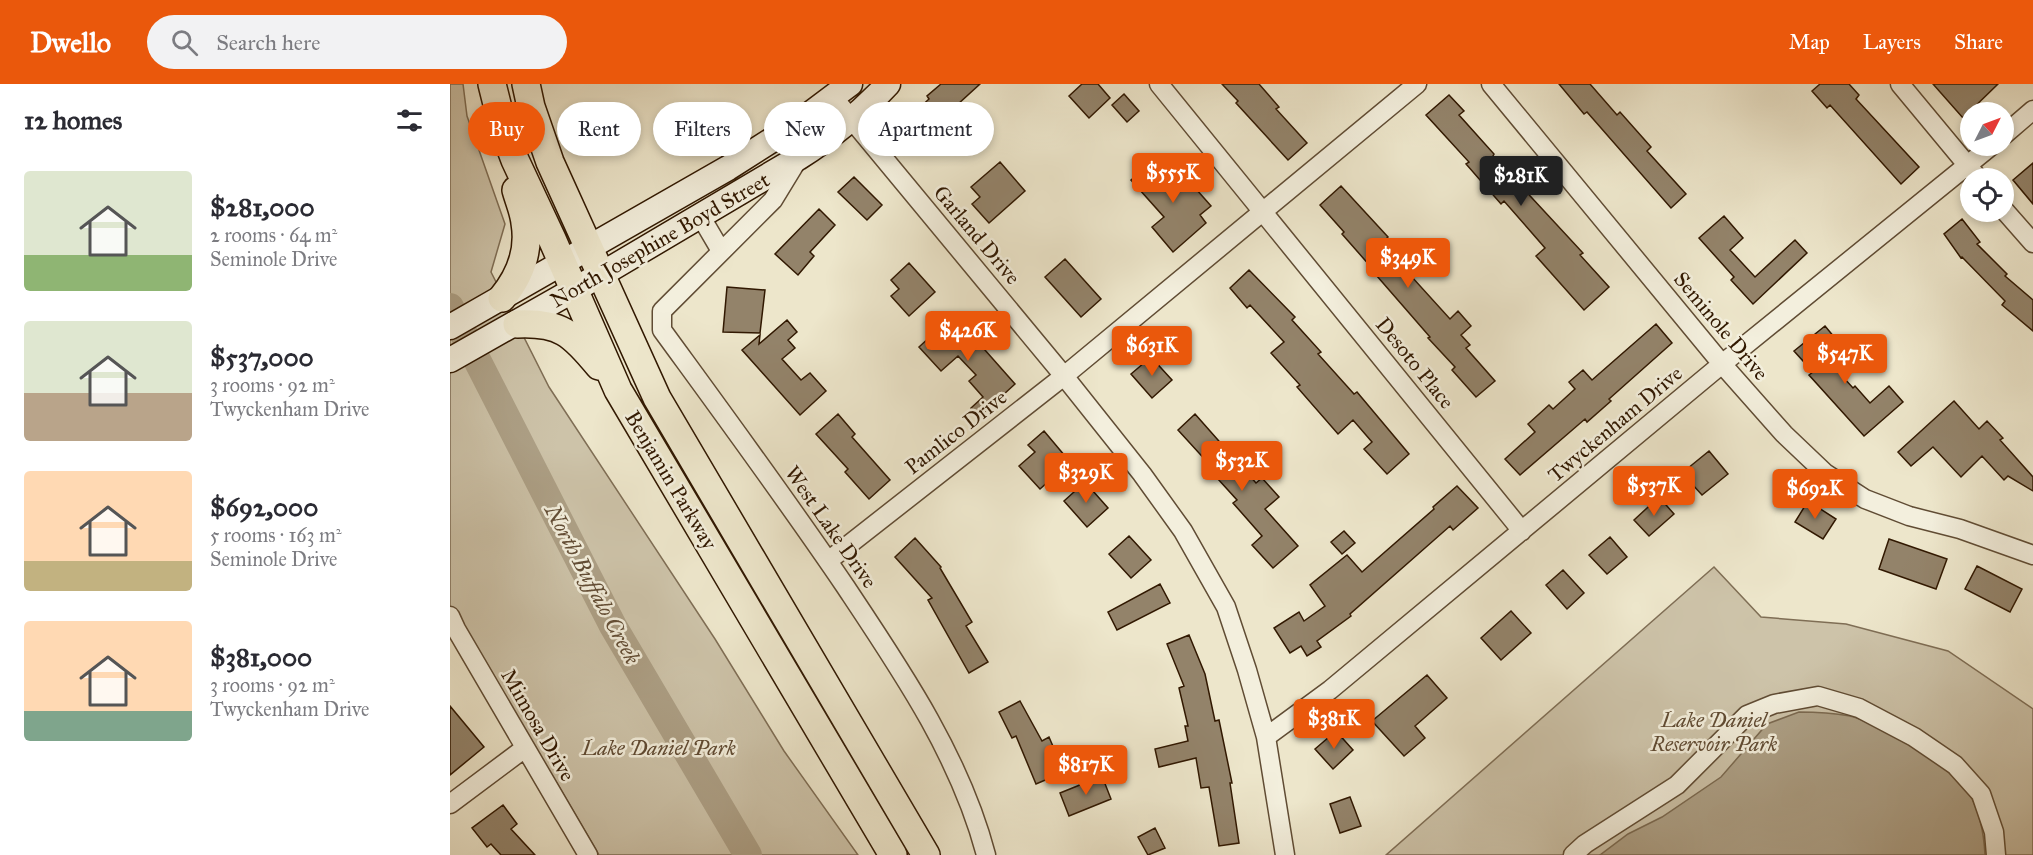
<!DOCTYPE html>
<meta charset="utf-8">
<style>
:root{--surface:#fff;--page:#f2f2f3;--text:#2b2b33;--muted:#7c7c81;--accent:#ea580c}
body{margin:0;font-family:"IM FELL Great Primer",serif;background:var(--page);color:var(--text);height:100vh;display:flex;flex-direction:column;font-size:22px;white-space:nowrap}
*{box-sizing:border-box;margin:0}
p{font-size:20px;color:var(--muted)}
.icon{flex:none;width:33px;height:33px;fill:none;stroke:currentColor;stroke-width:2;stroke-linecap:round;stroke-linejoin:round}
.map{position:relative;flex:1;overflow:hidden}
.sheet{display:flex;flex-direction:column;background:var(--surface);width:450px}
.sheet>*{flex:none}
.hud{position:absolute;left:18px;top:18px;width:570px;height:54px;display:flex;gap:12px}
.needle{width:39px;rotate:48deg}
.tools{position:absolute;left:1510px;top:18px;display:grid;gap:12px}
.tools a{display:grid;place-items:center;width:54px;height:54px;border-radius:50%;background:var(--surface);box-shadow:0 3px 9px #0003;font-size:30px}
.price{position:absolute;translate:-50% -51px;padding:0 14px;border-radius:6px;background:var(--accent);color:#fff;font-size:20px;line-height:39px;filter:drop-shadow(0 2px 3px #0008)}
.price::after{content:'';position:absolute;left:50%;top:36px;width:18px;height:14px;margin-left:-9px;background:inherit;clip-path:polygon(0 0,100% 0,50% 100%)}
.price.selected{background:#222;color:#fff}
ul{padding:0;list-style:none}
li{display:flex;align-items:center;gap:18px;height:150px;padding:0 24px}
li span{display:grid;place-items:center;flex:none;width:168px;height:120px;border-radius:6px;color:#555}
li>.icon{margin-inline-start:auto}
span .icon{width:72px;height:72px;fill:#fffc;stroke-width:1}
li b{font-size:26px}
h2{display:flex;justify-content:space-between;align-items:center;height:72px;padding:0 24px;font-size:26px}
.tag{padding:0 21px;border-radius:27px;background:var(--surface);box-shadow:0 3px 9px #0003;font-size:21px;line-height:54px}
.tag.selected{background:var(--accent);color:#fff}
header{display:flex;align-items:center;gap:36px;box-sizing:border-box;height:84px;padding:0 30px;background:var(--accent);color:#fff}
header strong{font-size:28px}
nav{display:flex;gap:33px;margin-inline-start:auto;font-size:21px}
.search{width:420px;height:54px;background:var(--page);display:flex;align-items:center;gap:15px;box-sizing:border-box;padding:0 21px;border-radius:33px;color:var(--muted);font-size:22px}
main{display:flex;flex:1;min-height:0}
.map>svg:first-child{display:block}
.green{fill:#cdc3a9;stroke:#7f6e55;stroke-width:1.5}
.water{fill:#ada086;stroke:#7b6a51;stroke-width:1.5}
.lines{fill:none;stroke-linecap:round;stroke-linejoin:round}
.river{stroke:#ada086;stroke-width:28}
.building{fill:#93836a;stroke:#311801;stroke-width:1.5}
.minor-casing{stroke:#604c34;stroke-width:21}
.secondary-casing{stroke:#311801;stroke-width:27}
.primary-casing{stroke:#311801;stroke-width:30}
.minor{stroke:#f3efdd;stroke-width:18}
.secondary{stroke:#f3efdd;stroke-width:24}
.primary{stroke:#ede6cb;stroke-width:27}
.labels{text-anchor:middle;stroke-width:5;stroke-linejoin:round;paint-order:stroke}
.street-label{font-size:21px;fill:#311801;stroke:#f3efdd}
.park-label{font-size:21px;font-style:italic;fill:#604b33;stroke:#f3efdd}
.water-label{font-size:22px;font-style:italic;fill:#634e36;stroke:#f3efdd}
</style>
<header>
<strong>Dwello</strong>
<div class="search"><svg class="icon" aria-label="search" viewBox="0 0 24 24"><circle cx="10" cy="10" r="6"/><path d="M15 15l6 6"/></svg>Search here</div>
<nav><a>Map</a><a>Layers</a><a>Share</a></nav>
</header>
<main>
<section class="sheet">
<h2>12 homes<svg class="icon" aria-label="filters" viewBox="0 0 24 24"><path d="M4 7h16M4 17h16"/><circle cx="9" cy="7" r="2"/><circle cx="15" cy="17" r="2"/></svg></h2>
<ul>
<li><span style="background:linear-gradient(#dfe7d0 70%,#8fb573 0)"><svg class="icon" aria-label="home" viewBox="0 0 24 24"><path d="M3 11l9-7 9 7M6 9v11h12V9"/></svg></span><div><b>$281,000</b><p>2 rooms · 64 m²</p><p>Seminole Drive</p></div></li>
<li><span style="background:linear-gradient(#dfe7d0 60%,#b9a48a 0)"><svg class="icon" aria-label="home" viewBox="0 0 24 24"><path d="M3 11l9-7 9 7M6 9v11h12V9"/></svg></span><div><b>$537,000</b><p>3 rooms · 92 m²</p><p>Twyckenham Drive</p></div></li>
<li><span style="background:linear-gradient(#ffd9b3 75%,#c2b280 0)"><svg class="icon" aria-label="home" viewBox="0 0 24 24"><path d="M3 11l9-7 9 7M6 9v11h12V9"/></svg></span><div><b>$692,000</b><p>5 rooms · 163 m²</p><p>Seminole Drive</p></div></li>
<li><span style="background:linear-gradient(#ffd9b3 75%,#7fa58c 0)"><svg class="icon" aria-label="home" viewBox="0 0 24 24"><path d="M3 11l9-7 9 7M6 9v11h12V9"/></svg></span><div><b>$381,000</b><p>3 rooms · 92 m²</p><p>Twyckenham Drive</p></div></li>
</ul>
</section>
<div class="map">
<svg width="1583" height="771" viewBox="0 0 1583 771">
<rect width="100%" height="100%" fill="#ede6cb"/>
<filter id="stains"><feTurbulence type="fractalNoise" baseFrequency=".00333" numOctaves="4"/><feColorMatrix values="0 0 0 0 .2 0 0 0 0 .09 0 0 0 0 .02 0 0 0 .5 -.17"/></filter>
<radialGradient id="worn" r=".72"><stop offset=".6" stop-color="#630" stop-opacity="0"/><stop offset="1" stop-color="#630" stop-opacity=".3"/></radialGradient>
<path class="green" d="M0 0H13L17 32 55 140 41 188 99 303 265 555 334 667 408 771H149L108 701 7 542 0 526Z
M1264 483 1311 533 1396 540 1498 567 1583 625V771H936Z"/>
<path class="water" d="M1349 628C1366 628 1383 629 1400 632 1427 638 1504 685 1519 709 1530 728 1534 750 1535 771H1150L1178 750 1212 733 1271 693 1317 640Z"/>
<g class="lines">
<path class="river" d="M0 223 163 542 298 771"/>
</g>
<path class="building" d="M491 0H530L484 42 490 49 471 66 450 42 479 15 477 12Z
M632 0H648L660 14 639 34 619 12Z
M772 0H809L829 23 826 25 857 59 838 76 786 19 788 17Z
M1109 0H1140L1167 31 1170 28 1201 63 1197 67 1236 110 1221 124 1137 28 1134 30Z
M1370 0H1399L1409 11 1406 15 1469 83 1451 100 1380 21 1377 24 1362 7Z
M1483 0H1548L1513 34Z
M674 10 689 27 677 38 662 21Z
M999 11 1014 27 1009 31 1044 70 1043 72 1133 169 1130 171 1159 203 1134 226 1086 172 1095 164 1054 117 1051 120 1016 80 1019 78 976 31Z
M717 77 744 106 746 105 761 122 750 131 756 139 723 168 702 143 714 133 681 96 694 85 701 92Z
M550 78 575 107 539 139 522 120 530 113 521 103Z
M1583 79V120L1563 96Z
M404 93 432 121 417 136 388 108Z
M891 102 938 153 934 157 964 190 961 192 1000 235 1008 227 1021 242 1011 251 1020 261 1016 264 1045 297 1026 313 1002 286 1005 283 978 254 980 253 920 184 921 183 892 150 894 148 870 121Z
M369 125 385 141 360 168 364 172 348 191 325 170Z
M1274 132 1293 154 1280 166 1305 193 1345 156 1357 169 1303 220 1281 196 1284 193 1249 154Z
M1512 135 1530 158 1527 160 1557 190 1555 192 1583 216V247L1552 221 1555 217 1512 173 1511 174 1494 150Z
M615 175 651 215 631 233 595 193Z
M459 179 485 208 459 232 441 212 449 205 441 196Z
M799 186 845 233 842 236 871 268 868 270 904 310 907 308 959 370 937 390 914 365 922 358 903 336 888 350 847 303 850 301 821 269 834 258 800 221 797 224 780 204Z
M277 203 315 206 310 249 273 248Z
M504 231 565 300 529 333 521 324 533 313 519 297 526 291 508 272 491 287 469 263Z
M337 236 347 248 338 256 345 264 332 275 351 296 360 289 376 307 350 331 292 266 310 251 309 260Z
M1206 240 1222 259 1159 315 1161 317 1137 338 1135 335 1070 391 1055 375 1085 348 1078 340 1099 321 1103 325 1125 305 1119 298 1133 286 1142 296Z
M1375 242 1390 260 1374 272 1403 304 1405 302 1420 319 1439 302 1453 318 1414 352 1359 291 1363 288 1344 267Z
M701 273 722 296 702 314 681 290Z
M1504 317 1529 345 1537 337 1553 354 1550 356 1583 393V407L1558 392 1554 396 1532 372 1511 393 1483 363 1461 382 1448 368Z
M388 330 405 350 402 353 440 396 419 415 395 388 398 385 366 350Z
M745 330 806 399 812 394 829 413 815 425 848 462 823 484 802 461 812 452 783 419 787 416 757 383 760 381 728 346Z
M594 347 620 378 590 405 569 382 585 368 578 361Z
M1259 367 1278 390 1252 411 1232 389Z
M635 398 658 424 637 443 614 417Z
M1007 402 1028 424 1003 446 1000 442 900 530 901 532 867 557 871 563 857 572 851 562 840 569 824 544 849 528 854 537 875 522 860 501 897 471 912 488 984 425 983 423Z
M1209 413 1224 430 1199 452 1184 436Z
M1358 417 1386 435 1373 455 1345 438Z
M894 447 905 459 892 470 881 458Z
M679 452 701 476 681 494 659 470Z
M1160 453 1177 473 1157 490 1139 471Z
M465 454 491 483 490 484 522 538 516 542 538 578 519 589 478 516 482 514 445 473Z
M1439 455 1497 475 1486 505 1429 485Z
M1527 482 1572 505 1560 528 1515 505Z
M1113 486 1134 509 1117 525 1096 501Z
M710 500 720 519 667 546 658 528Z
M1061 527 1081 549 1051 576 1031 554Z
M739 551 755 590 765 637 769 636 782 699H780L789 759 769 762 759 703 751 704 746 674 709 683 705 665 738 657 735 642H738L729 604 734 602 717 560Z
M977 591 997 614 965 642 975 654 954 672 922 637Z
M570 617 592 657 599 653 614 688 586 700 566 652 562 654 549 628Z
M0 622 34 663 0 691Z
M886 647 903 666 883 685 865 665Z
M652 692 661 715 619 732 610 709Z
M900 713 911 742 890 749 880 720Z
M53 721 67 740 61 745 85 771H51L41 760 37 763 22 744Z
M705 744 715 764 698 771 688 753Z"/>
<g class="lines">
<defs>
<path id="minor" d="M709 0 1072 447
M1041 0 1272 280 1334 350 1375 389 1415 415 1459 432 1510 445 1583 471
M1450 0 1528 94
M383 13 614 292 692 390 733 447 776 523 797 586 816 653 835 771
M1554 51 1583 26
M348 75 323 116 212 227V246C274 331 336 415 395 502 451 586 510 672 536 771
M1554 126 1583 159
M251 133 271 167
M378 477 614 292 967 0
M0 532 6 545 138 771
M816 653 880 606 1272 280 1541 62
M0 720 75 664
M1123 771 1135 760 1227 701 1297 631 1324 620 1368 612 1409 624 1464 653 1505 681 1531 710 1544 748 1546 771"/>
<path id="secondary" d="M0 243 278 84 344 42 400 0
M0 276 152 190 348 74C381 53 411 29 438 0"/>
<path id="primary" d="M42 0 53 44 65 76 102 155 168 306 443 771
M76 0 81 23 100 78 207 314 476 771
M52 214C70 192 80 168 75 139 74 128 69 117 66 106
M67 240C110 238 122 249 149 282"/>
</defs>
<use href="#minor" class="minor-casing"/>
<use href="#secondary" class="secondary-casing"/>
<use href="#primary" class="primary-casing"/>
<use href="#minor" class="minor"/>
<use href="#secondary" class="secondary"/>
<use href="#primary" class="primary"/>
</g>
<g class="labels">
<g class="street-label">
<text transform="translate(527 151) rotate(50)" y="7">Garland Drive</text>
<text transform="translate(210 156) rotate(-30)" y="7">North Josephine Boyd Street</text>
<text transform="translate(1271 242) rotate(50)" y="7">Seminole Drive</text>
<text transform="translate(965 279) rotate(51)" y="7">Desoto Place</text>
<text transform="translate(1165 340) rotate(-40)" y="7">Twyckenham Drive</text>
<text transform="translate(506 348) rotate(-38)" y="7">Pamlico Drive</text>
<text transform="translate(221 396) rotate(59)" y="7">Benjamin Parkway</text>
<text transform="translate(381 443) rotate(55)" y="7">West Lake Drive</text>
<text transform="translate(88 641) rotate(60)" y="7">Mimosa Drive</text>
</g>
<g class="park-label">
<text x="1264" y="643">Lake Daniel<tspan x="1264" dy="24">Reservoir Park</tspan></text>
<text x="209" y="671">Lake Daniel Park</text>
</g>
<g class="water-label">
<text transform="translate(143 500) rotate(62)" y="8">North Buffalo Creek</text>
</g>
</g>
<rect width="100%" height="100%" filter="url(#stains)"/>
<rect width="100%" height="100%" fill="url(#worn)"/>
</svg>
<div class="tools">
<a><svg class="needle" viewBox="-14 -14 28 28"><path d="M0-13l5 13h-10z" fill="#e53935"/><path d="M0 13l5-13h-10z" fill="#7c7c81"/></svg></a>
<a><svg class="icon" aria-label="locate" viewBox="0 0 24 24"><circle cx="12" cy="12" r="6"/><path d="M12 2v4M12 18v4M2 12h4M18 12h4"/></svg></a>
</div>
<b class="price" style="left:723px;top:120px">$555K</b>
<b class="price selected" style="left:1071px;top:123px">$281K</b>
<b class="price" style="left:958px;top:205px">$349K</b>
<b class="price" style="left:518px;top:278px">$426K</b>
<b class="price" style="left:702px;top:293px">$631K</b>
<b class="price" style="left:1395px;top:301px">$547K</b>
<b class="price" style="left:792px;top:408px">$532K</b>
<b class="price" style="left:636px;top:420px">$329K</b>
<b class="price" style="left:1204px;top:433px">$537K</b>
<b class="price" style="left:1365px;top:436px">$692K</b>
<b class="price" style="left:884px;top:666px">$381K</b>
<b class="price" style="left:636px;top:712px">$817K</b>
<div class="hud">
<a class="tag selected">Buy</a>
<a class="tag">Rent</a>
<a class="tag">Filters</a>
<a class="tag">New</a>
<a class="tag">Apartment</a>
</div>
</div>
</main>
